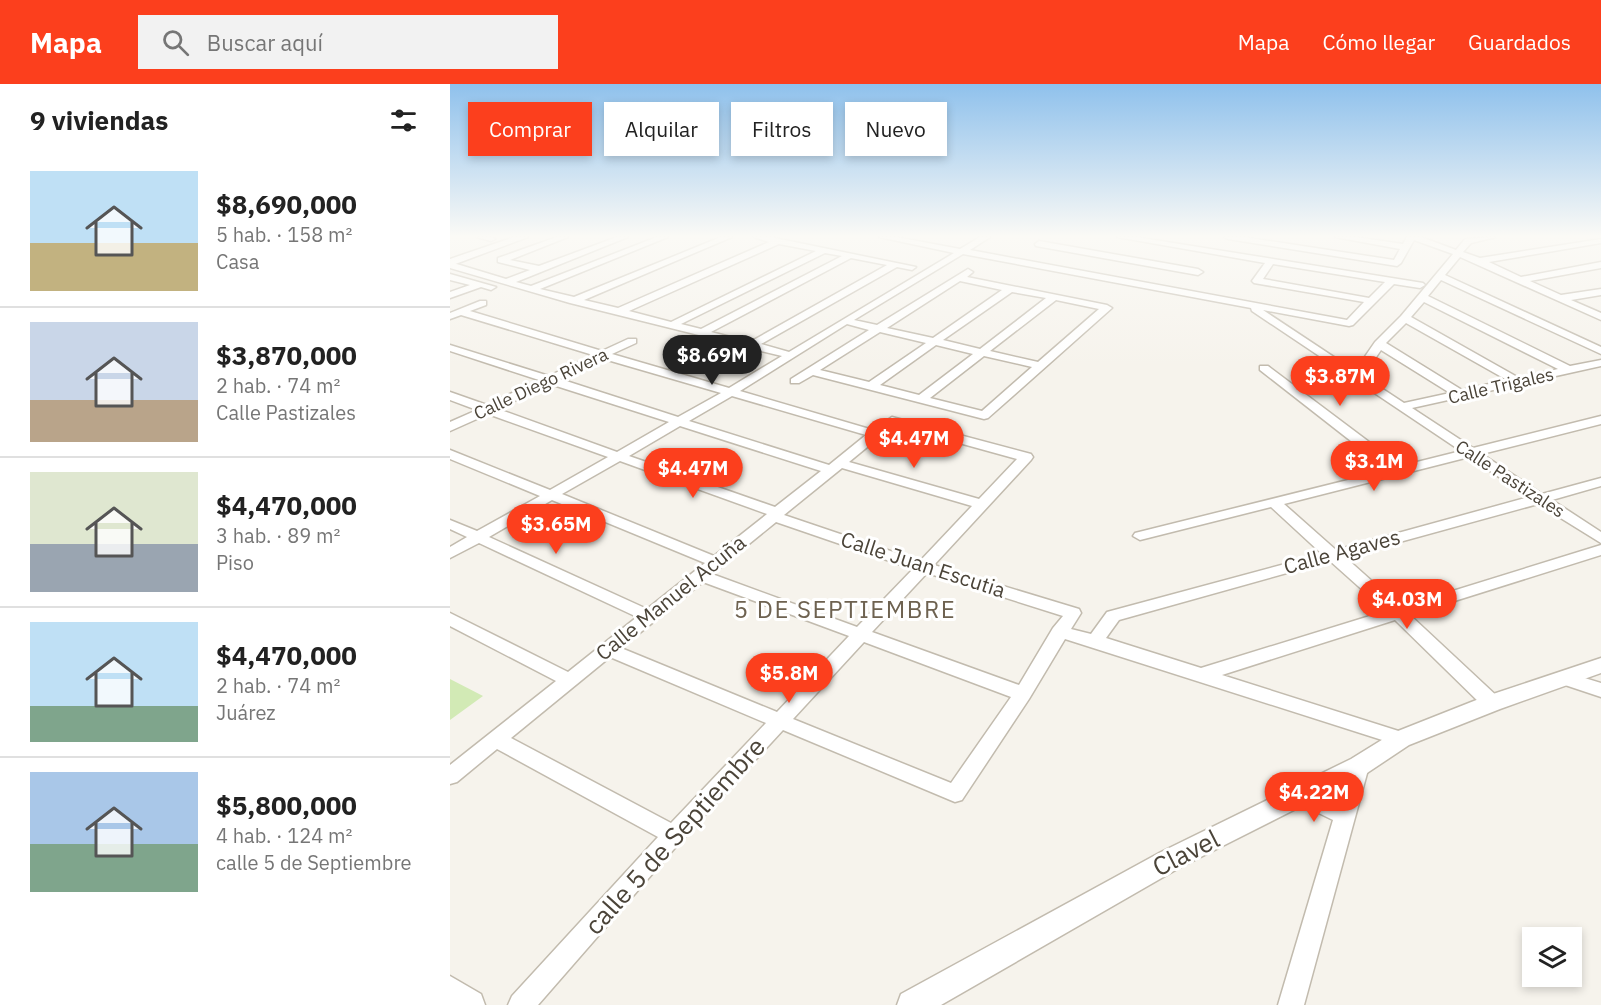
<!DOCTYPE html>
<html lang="es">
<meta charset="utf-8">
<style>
:root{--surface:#fff;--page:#f2f2f2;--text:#222;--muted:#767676;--line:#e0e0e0;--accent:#fc3f1d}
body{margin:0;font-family:"IBM Plex Sans",sans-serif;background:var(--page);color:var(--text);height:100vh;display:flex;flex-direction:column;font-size:22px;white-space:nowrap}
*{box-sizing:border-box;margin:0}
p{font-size:20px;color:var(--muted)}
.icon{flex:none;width:33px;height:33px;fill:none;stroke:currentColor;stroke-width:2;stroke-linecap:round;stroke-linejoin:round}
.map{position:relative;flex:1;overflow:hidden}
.panel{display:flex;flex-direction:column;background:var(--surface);width:450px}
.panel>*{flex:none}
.banner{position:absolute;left:18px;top:18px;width:570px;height:54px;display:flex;gap:12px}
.tools{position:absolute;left:1072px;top:843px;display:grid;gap:12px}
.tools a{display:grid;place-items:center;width:60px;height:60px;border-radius:0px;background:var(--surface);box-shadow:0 3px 9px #0003;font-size:30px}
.price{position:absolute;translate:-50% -51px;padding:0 14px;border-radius:21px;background:var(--accent);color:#fff;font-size:20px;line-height:39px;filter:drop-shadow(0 2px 3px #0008)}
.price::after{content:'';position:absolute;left:50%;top:36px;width:18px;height:14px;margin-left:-9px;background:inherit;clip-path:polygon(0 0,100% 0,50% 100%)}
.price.current{background:#222;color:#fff}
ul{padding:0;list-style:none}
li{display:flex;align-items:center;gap:18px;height:150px;padding:0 30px}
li+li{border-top:2px solid var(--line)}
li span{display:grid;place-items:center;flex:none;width:168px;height:120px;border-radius:0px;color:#555}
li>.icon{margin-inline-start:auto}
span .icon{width:72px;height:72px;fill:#fffc;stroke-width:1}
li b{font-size:26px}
h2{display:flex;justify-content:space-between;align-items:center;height:72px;padding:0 30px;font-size:26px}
.tag{padding:0 21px;border-radius:0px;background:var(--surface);box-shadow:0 3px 9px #0003;font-size:21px;line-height:54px}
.tag.current{background:var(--accent);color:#fff}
header{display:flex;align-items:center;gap:36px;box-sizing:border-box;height:84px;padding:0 30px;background:var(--accent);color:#fff}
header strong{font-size:28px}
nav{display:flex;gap:33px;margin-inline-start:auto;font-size:21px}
.search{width:420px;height:54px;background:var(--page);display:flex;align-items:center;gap:15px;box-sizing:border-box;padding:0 21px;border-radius:0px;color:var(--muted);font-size:22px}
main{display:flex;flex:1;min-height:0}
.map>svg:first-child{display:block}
.green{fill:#d2eab5}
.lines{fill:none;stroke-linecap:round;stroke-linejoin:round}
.minor-casing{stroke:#c2bbae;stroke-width:3}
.tertiary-casing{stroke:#c2bbae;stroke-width:3}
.minor{fill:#fff;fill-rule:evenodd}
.tertiary{fill:#fff;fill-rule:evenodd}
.labels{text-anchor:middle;stroke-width:6;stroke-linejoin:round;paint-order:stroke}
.far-street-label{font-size:18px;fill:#4b4439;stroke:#fff}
.street-label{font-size:21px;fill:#4b4439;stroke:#fff}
.quarter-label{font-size:24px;letter-spacing:1.5px;fill:#6e6250;stroke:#fff}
.near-street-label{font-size:26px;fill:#4b4439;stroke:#fff}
</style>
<header>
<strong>Mapa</strong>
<div class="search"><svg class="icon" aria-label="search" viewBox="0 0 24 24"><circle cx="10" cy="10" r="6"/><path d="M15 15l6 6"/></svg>Buscar aquí</div>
<nav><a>Mapa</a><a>Cómo llegar</a><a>Guardados</a></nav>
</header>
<main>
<section class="panel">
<h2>9 viviendas<svg class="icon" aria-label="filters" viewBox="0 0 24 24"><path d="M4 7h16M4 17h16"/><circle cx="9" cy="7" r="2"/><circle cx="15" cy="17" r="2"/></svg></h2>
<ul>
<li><span style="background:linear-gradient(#bfe0f5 60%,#c2b280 0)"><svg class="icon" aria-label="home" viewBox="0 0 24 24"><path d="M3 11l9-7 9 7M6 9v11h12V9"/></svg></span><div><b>$8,690,000</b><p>5 hab. · 158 m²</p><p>Casa</p></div></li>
<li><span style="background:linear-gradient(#c9d6e8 65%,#b9a48a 0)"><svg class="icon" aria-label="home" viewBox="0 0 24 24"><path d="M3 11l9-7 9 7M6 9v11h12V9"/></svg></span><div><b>$3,870,000</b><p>2 hab. · 74 m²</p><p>Calle Pastizales</p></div></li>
<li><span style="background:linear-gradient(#dfe7d0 60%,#9aa5b1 0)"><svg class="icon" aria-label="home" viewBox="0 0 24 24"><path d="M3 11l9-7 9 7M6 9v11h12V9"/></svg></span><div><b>$4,470,000</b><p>3 hab. · 89 m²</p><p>Piso</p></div></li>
<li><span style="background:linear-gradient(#bfe0f5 70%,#7fa58c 0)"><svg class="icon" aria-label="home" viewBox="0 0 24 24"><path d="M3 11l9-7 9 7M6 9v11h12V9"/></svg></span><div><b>$4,470,000</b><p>2 hab. · 74 m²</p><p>Juárez</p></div></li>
<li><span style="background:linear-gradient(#a9c7e8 60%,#7fa58c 0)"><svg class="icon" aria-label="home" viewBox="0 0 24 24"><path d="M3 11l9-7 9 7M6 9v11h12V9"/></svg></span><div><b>$5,800,000</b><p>4 hab. · 124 m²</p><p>calle 5 de Septiembre</p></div></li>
</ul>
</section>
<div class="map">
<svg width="1151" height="921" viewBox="0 0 1151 921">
<rect width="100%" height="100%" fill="#f6f3ec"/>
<path class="green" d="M0 595 33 612 0 636Z"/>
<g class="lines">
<defs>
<path id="minor" d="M27 153H42L45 155 41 157Z
M107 153H118L60 176 89 182 167 153H178L66 198 81 202 207 153H218L90 205 124 213 271 153H282L134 216 168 224 319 158 304 153H320L466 183 462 186 447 183 311 260 339 268 504 169 429 153H446L510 165 530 153H540L520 166 897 236 914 218 804 199 802 197 815 179 667 153H686L973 199 975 201 970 204 944 200 903 241 899 242 813 226 905 287 925 258 951 232 1003 170 964 156 951 179 947 182 778 155 774 153H793L944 176 950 165 885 153H905L953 160 957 153H971L1006 166 1015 155 1046 153 1021 159 1013 168 1030 174 1151 155V159L1039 178 1071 193 1151 178V184L1080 197 1111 211 1151 205V211L1121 216 1151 229V236L1010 173 995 191 1151 263V270L991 196 978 212 1120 282 1151 276V282L962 324 1023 364 1151 332V340L1032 370 1092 410 1151 394V402L1102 416 1151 448V459L1088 420 895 473 951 523 1151 461V471L960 531 1049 614 1051 619 1049 624 1042 626 1035 624 945 536 772 591 958 650 961 655 958 660 951 662 615 555 579 615 512 716 505 718 333 646 231 757 88 921H58L62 912 208 753 47 665 7 698 0 700V681L106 597 0 542V529L118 588 187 533 29 459 0 474V463L17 453 0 445V436L27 447 90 412 0 375V366L100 406 158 373 38 330 0 347V338L27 326 0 316V308L37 321 89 296 0 267V261L99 292 143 271 11 231 0 235V229L30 217H36V221L20 227 152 267 178 255H186V259L162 270 279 304 332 272 303 265 293 266V262L120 219 0 184V178L56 195 80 186 48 178V174ZM329 160 366 167 221 238 179 227ZM375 169 392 172 251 245 231 240ZM513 170 801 224 802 227 1011 367 951 382 818 282H810V286L938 386 685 449 683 452 690 456 821 423 872 470 657 528 641 550 621 545 631 529 629 525 484 481 581 376 583 373 581 370 442 333 423 346 290 307 397 240 419 246 341 295V299H349L363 291 534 335 538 334 662 224 657 221 517 193 523 188 518 185 427 241 404 236ZM401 174 437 181 300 258 261 248ZM823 180 935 198 919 214 813 195ZM510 197 552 206 483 254 437 244ZM562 208 596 214 530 265 493 256ZM606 216 649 225 588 278 540 267ZM974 218 1108 285 1069 294 961 233ZM956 239 1057 296 1012 306 936 259ZM430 248 476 259 419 298 370 286ZM486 261 523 270 469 311 430 301ZM931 266 1000 309 954 319 913 292ZM534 272 582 283 532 327 480 314ZM154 275 271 309 228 333 110 295ZM100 300 219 338 167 368 48 325ZM282 312 416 351 379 381 239 337ZM444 341 567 375 529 415 399 378ZM230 342 371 387 325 423 179 372ZM1019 373 1079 413 886 466 834 420ZM170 377 317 430 264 472 112 410ZM392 384 522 422 470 477 334 431ZM102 416 255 479 197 525 39 453ZM326 438 463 485 407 543 262 490ZM880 477 936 527 751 584 656 554 669 536ZM477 489 613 532 603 544 569 601 422 548ZM253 498 399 552 327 628 171 564ZM414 558 561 613 501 699 343 635ZM160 573 316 639 221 739 61 654Z
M589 157 748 185 753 188 748 191 586 162 585 160Z
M0 190 46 203 41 206 31 203 0 214V208L20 201 0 196Z
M1115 588 1151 599V613L1109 599 1106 594 1109 589Z
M909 674 916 676 919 682 854 921H828L883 736 844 717 841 711 844 705 851 703 888 719 899 682 902 676Z"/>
<path id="tertiary" d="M64 153H78L0 182V175Z
M1151 574V589L1050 625 959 661 917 689 729 784 491 921H447L451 910 711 768 901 675 943 649 1034 613Z
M0 892 31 910 35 921H0Z"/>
</defs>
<use href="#minor" class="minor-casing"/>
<use href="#tertiary" class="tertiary-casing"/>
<use href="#minor" class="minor"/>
<use href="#tertiary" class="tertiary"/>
</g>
<linearGradient id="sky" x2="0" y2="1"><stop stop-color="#8fc1ec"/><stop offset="0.54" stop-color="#fbfaf6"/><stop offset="1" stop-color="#fbfaf6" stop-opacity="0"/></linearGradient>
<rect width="1151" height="282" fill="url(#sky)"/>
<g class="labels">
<g class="far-street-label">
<text transform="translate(91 300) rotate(-25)" y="6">Calle Diego Rivera</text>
<text transform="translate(1051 302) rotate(-13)" y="6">Calle Trigales</text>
<text transform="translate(1060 395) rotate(33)" y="6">Calle Pastizales</text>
</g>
<g class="street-label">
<text transform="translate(892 468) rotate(-15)" y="7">Calle Agaves</text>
<text transform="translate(473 481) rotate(18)" y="7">Calle Juan Escutia</text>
<text transform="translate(221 514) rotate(-39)" y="7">Calle Manuel Acuña</text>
</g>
<g class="quarter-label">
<text x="395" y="534">5 DE SEPTIEMBRE</text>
</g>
<g class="near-street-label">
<text transform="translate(225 752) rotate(-48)" y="9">calle 5 de Septiembre</text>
<text transform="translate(736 769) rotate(-27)" y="9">Clavel</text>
</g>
</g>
</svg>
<div class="tools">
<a><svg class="icon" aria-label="layers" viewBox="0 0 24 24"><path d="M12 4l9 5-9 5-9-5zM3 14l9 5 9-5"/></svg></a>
</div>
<b class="price current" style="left:262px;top:302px">$8.69M</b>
<b class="price" style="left:890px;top:323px">$3.87M</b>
<b class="price" style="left:464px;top:385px">$4.47M</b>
<b class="price" style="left:924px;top:408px">$3.1M</b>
<b class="price" style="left:243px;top:415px">$4.47M</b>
<b class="price" style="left:106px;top:471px">$3.65M</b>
<b class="price" style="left:957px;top:546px">$4.03M</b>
<b class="price" style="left:339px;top:620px">$5.8M</b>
<b class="price" style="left:864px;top:739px">$4.22M</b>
<div class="banner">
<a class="tag current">Comprar</a>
<a class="tag">Alquilar</a>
<a class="tag">Filtros</a>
<a class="tag">Nuevo</a>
</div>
</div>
</main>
